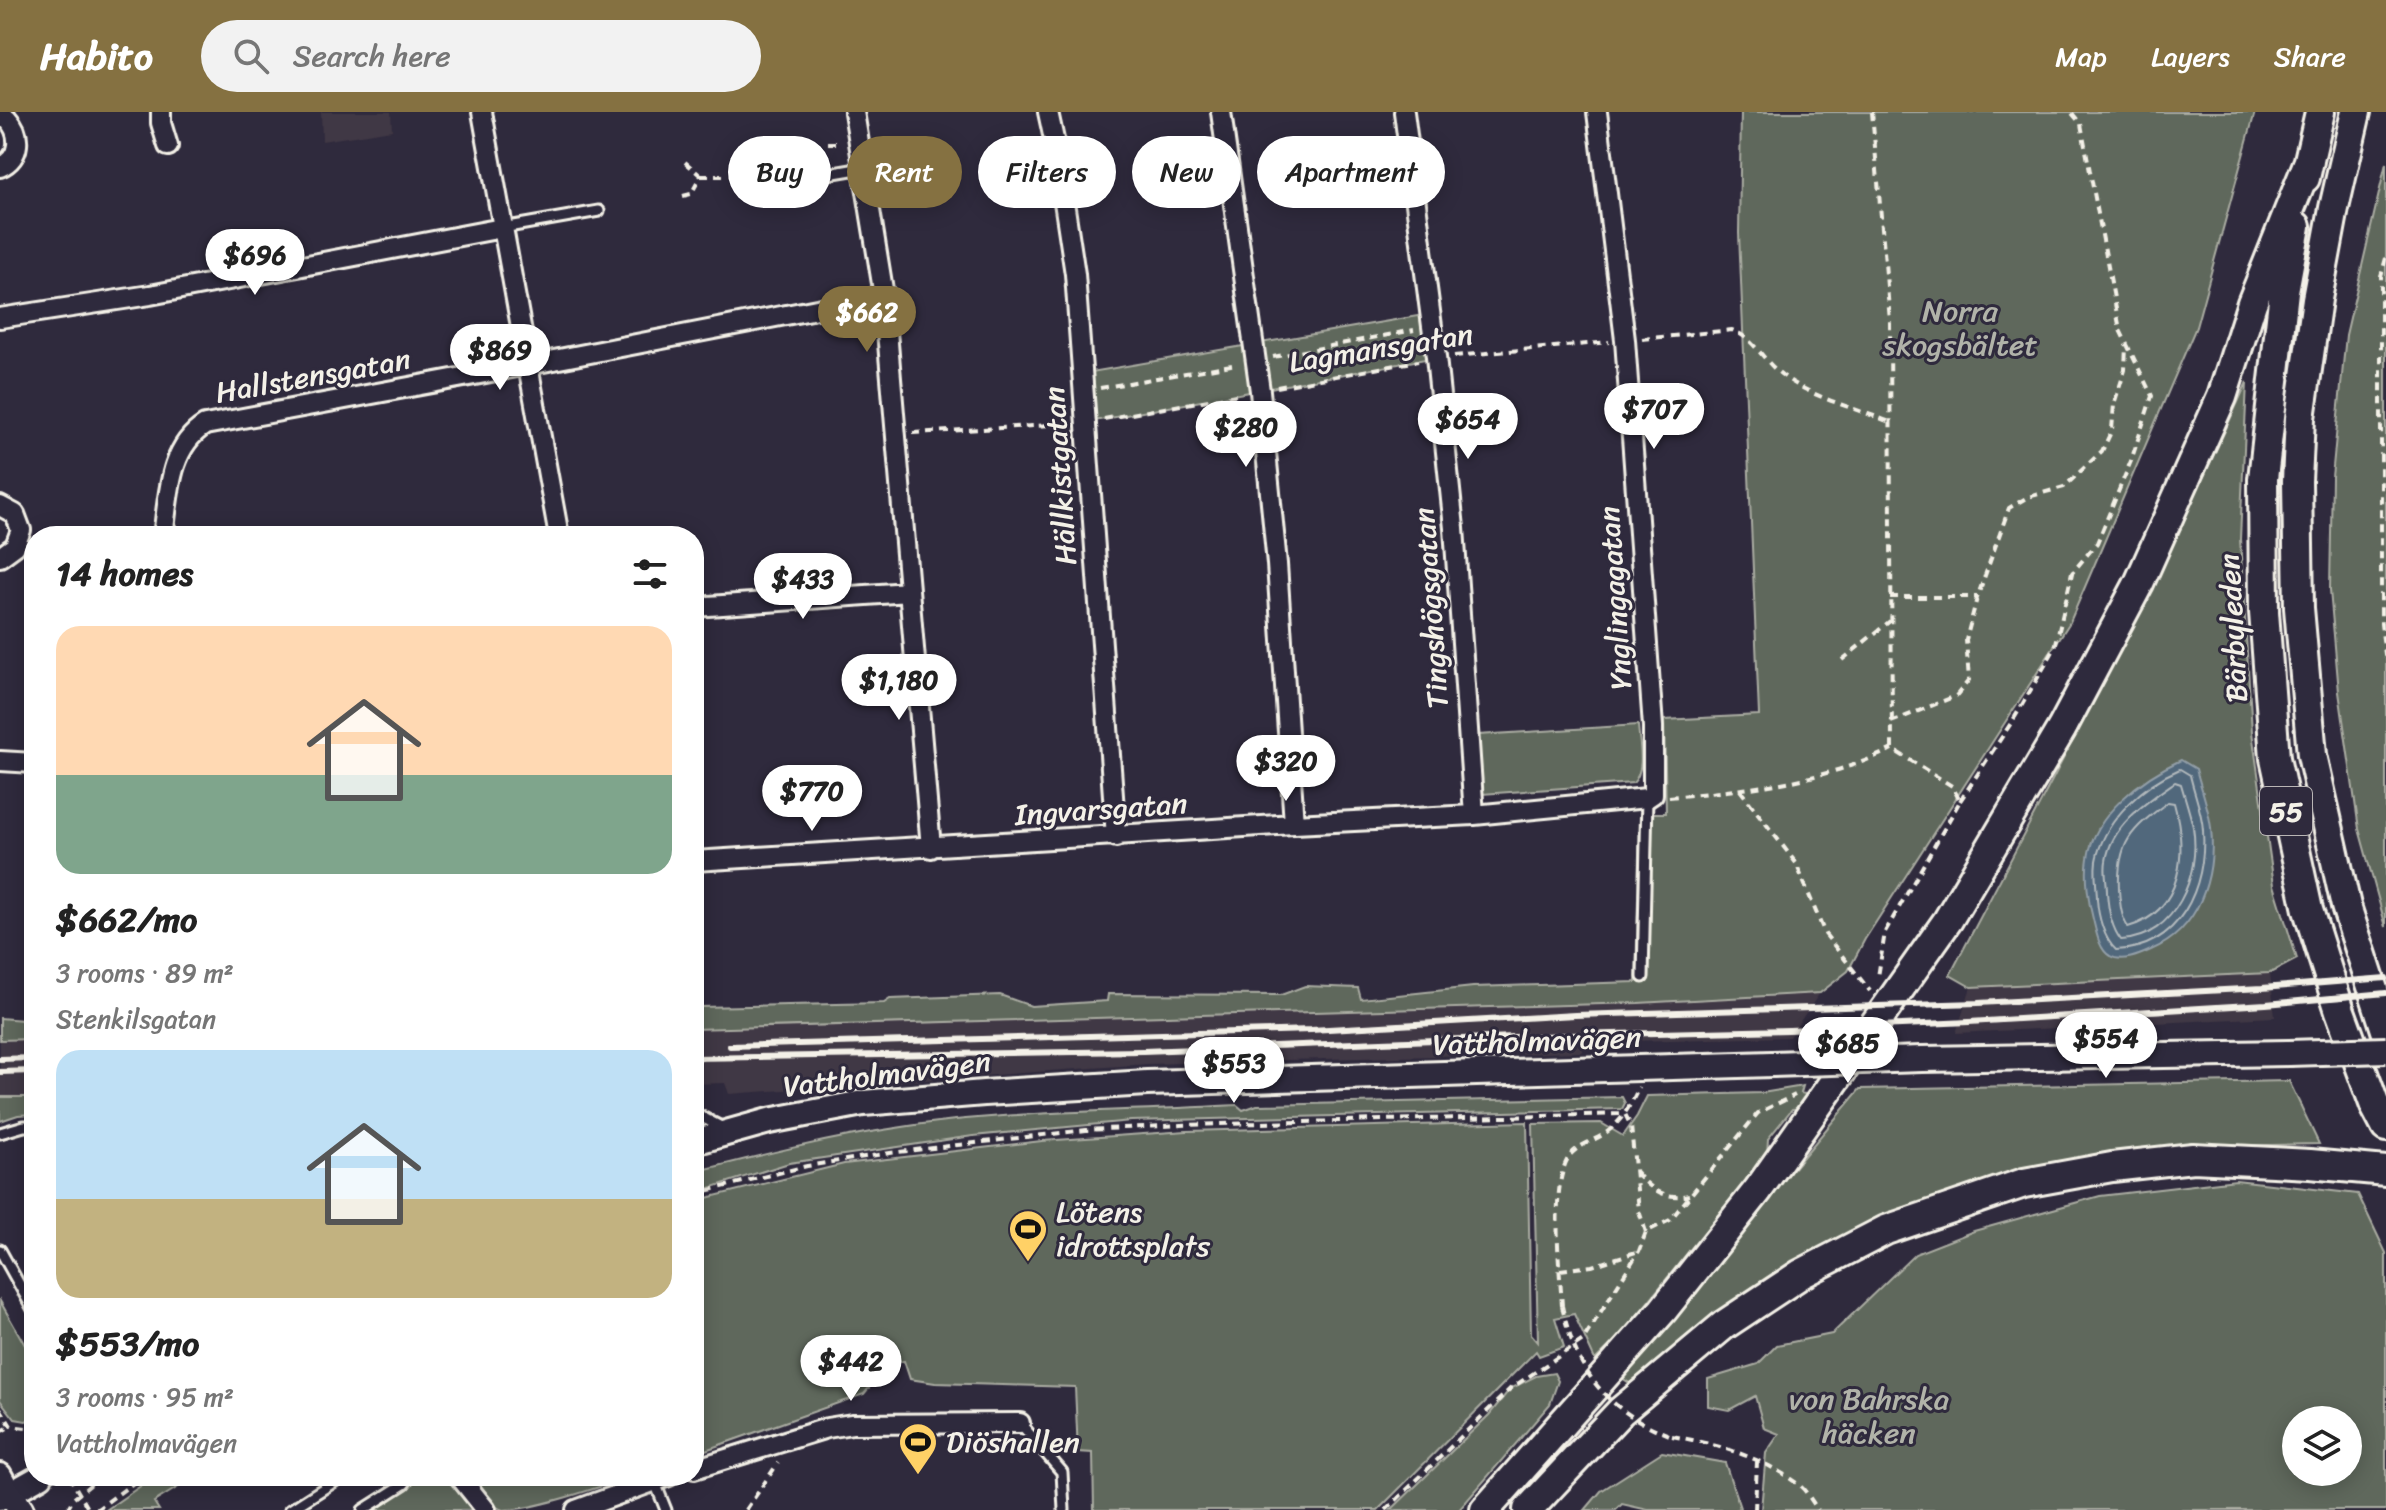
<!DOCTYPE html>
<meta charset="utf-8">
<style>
:root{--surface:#fff;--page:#f2f2f2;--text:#222;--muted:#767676;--accent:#857141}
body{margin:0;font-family:Sriracha,sans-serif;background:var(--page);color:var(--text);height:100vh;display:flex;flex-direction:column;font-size:30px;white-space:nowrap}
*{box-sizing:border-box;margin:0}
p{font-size:26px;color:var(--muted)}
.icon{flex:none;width:44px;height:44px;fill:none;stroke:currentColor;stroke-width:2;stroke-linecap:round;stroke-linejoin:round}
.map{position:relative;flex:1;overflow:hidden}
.sheet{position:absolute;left:24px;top:414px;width:680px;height:960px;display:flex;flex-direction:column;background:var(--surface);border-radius:32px;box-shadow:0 4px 20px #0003}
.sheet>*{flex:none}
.hud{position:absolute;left:728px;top:24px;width:760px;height:72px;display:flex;gap:16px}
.tools{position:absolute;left:2282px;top:1294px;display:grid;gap:16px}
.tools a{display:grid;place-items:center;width:80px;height:80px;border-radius:50%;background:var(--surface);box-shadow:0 4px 20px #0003;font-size:40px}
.price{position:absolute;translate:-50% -68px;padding:0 18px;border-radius:28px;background:#fff;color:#222;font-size:26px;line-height:52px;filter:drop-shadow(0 2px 4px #0008)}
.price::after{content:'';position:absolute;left:50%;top:48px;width:24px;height:18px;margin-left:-12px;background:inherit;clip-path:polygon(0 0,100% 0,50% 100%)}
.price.current{background:var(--accent);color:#fff}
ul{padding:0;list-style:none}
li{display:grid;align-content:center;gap:16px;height:424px;padding:0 32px}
li span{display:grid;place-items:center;height:248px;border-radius:24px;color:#555}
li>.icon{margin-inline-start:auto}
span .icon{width:144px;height:144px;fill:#fffc;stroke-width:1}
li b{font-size:34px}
h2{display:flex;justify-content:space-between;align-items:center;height:96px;padding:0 32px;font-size:34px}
.pill{padding:0 28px;border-radius:36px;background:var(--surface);box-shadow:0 4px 20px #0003;font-size:28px;line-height:72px}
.pill.current{background:var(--accent);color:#fff}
header{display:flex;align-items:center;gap:48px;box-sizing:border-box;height:112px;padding:0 40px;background:var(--accent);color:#fff}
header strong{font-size:38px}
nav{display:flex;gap:44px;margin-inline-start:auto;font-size:28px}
.search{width:560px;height:72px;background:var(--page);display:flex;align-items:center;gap:20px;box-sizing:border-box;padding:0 28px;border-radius:44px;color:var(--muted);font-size:30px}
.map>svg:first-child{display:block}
.built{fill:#403744}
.green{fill:#5f685b;stroke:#aaaca2;stroke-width:2;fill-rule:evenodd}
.water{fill:#51677c;stroke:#929ea7;stroke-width:2}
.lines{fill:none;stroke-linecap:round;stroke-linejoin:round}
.shore{stroke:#b3babd;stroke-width:2}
.service-casing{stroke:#f4f1e8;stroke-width:15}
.minor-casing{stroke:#f4f1e8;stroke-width:24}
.tertiary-casing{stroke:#f4f1e8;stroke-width:28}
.secondary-casing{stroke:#f4f1e8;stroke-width:30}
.primary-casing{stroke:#f4f1e8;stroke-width:34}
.path{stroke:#f4f1e8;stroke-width:4;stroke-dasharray:8 6;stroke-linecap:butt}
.service{stroke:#2f2a3d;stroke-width:9}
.minor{stroke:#2f2a3d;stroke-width:18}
.tertiary{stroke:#2f2a3d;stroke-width:22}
.secondary{stroke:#2f2a3d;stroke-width:24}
.primary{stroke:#2f2a3d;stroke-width:28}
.rail{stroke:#f4f1e8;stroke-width:6}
.secondary-bridge-casing{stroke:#f4f1e8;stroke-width:30;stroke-linecap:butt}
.path-bridge{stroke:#f4f1e8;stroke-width:4;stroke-dasharray:8 6;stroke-linecap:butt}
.secondary-bridge{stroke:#2f2a3d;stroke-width:24}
.labels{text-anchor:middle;stroke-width:6;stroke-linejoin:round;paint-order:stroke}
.shield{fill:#2f2a3d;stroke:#b9b5b5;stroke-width:2}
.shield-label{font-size:28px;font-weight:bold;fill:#f4f1e8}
.park-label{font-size:30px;fill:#b1b3a9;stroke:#2f2a3d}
.street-label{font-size:30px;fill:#f4f1e8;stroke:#2f2a3d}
.poi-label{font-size:30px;fill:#f4f1e8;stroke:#2f2a3d;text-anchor:start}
</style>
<header>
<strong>Habito</strong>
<div class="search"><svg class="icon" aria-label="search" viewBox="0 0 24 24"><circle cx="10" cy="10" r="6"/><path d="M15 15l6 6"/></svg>Search here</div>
<nav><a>Map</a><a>Layers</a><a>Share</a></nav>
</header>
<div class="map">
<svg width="2386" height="1398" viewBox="0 0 2386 1398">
<rect width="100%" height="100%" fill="#2f2a3d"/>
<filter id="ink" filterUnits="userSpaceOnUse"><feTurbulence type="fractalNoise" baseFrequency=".0125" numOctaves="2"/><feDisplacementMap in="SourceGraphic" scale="16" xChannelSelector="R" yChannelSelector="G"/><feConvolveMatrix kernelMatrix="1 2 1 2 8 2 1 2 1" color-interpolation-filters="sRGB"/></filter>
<g filter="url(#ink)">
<path class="built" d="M321 0H391L392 18 322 29Z
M2270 861 2275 905 1956 921 1971 875Z
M1820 881 1789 925 1592 930 1581 940 1148 952 729 982 725 971 694 972V917L1638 891Z
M34 927V985H0V928Z"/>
<path class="green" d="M1741 0H2255L2196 215 2070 510 1865 827 1848 859 1820 881 1638 891 694 917V886H697L699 895 884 891 890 887 1000 883 1031 894 1107 889 1108 882 1281 883 1305 874 1358 876 1361 887 1473 875 1636 870 1640 701H1666L1664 608 1759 603 1739 121Z
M2386 51V815L2359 717 2339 580 2330 478 2332 365 2346 223Z
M1430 202 1436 245 1094 309 1091 260Z
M2247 270 2240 427 2252 620 2274 773 2297 847 2270 861 1971 875 1950 863C2053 667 2157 472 2247 270Z
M1638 613C1639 630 1646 659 1633 671L1482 682 1478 623Z
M0 906 34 909V927L0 928Z
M2289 969 2319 1032 2214 1034 2078 1046 1911 1093 1808 1144 1634 1274 1619 1264 1860 977Z
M1803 974 1801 981 1813 984 1804 996 1792 997 1768 1027 1767 1042 1623 1221 1595 1248 1574 1202 1555 1206 1564 1235 1539 1244 1536 1239 1378 1398H1094L1093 1341 1078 1340 1075 1275 935 1271 910 1267 904 1249 889 1252 864 1282 694 1342V1089L844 1052 1042 1029 1187 1019 1527 1010 1531 1222 1538 1230 1533 1012 1601 1011 1623 1024 1637 1004 1647 984 1762 981Z
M0 985H34V1002L18 1003 0 1009Z
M1622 985 1625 991 1622 997 1131 1009 973 1024 789 1051 694 1081V1060C761 1043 828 1026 896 1016 1008 998 1124 1000 1237 993L1243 998 1257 993Z
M2236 1068 2358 1082 2386 1141V1398H1761L1766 1341 1779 1322 1764 1316 1755 1284 1729 1298 1708 1294V1267L1758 1252 1777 1233 1832 1222 1915 1142 1974 1119 2100 1084ZM2348 1308V1360H2296V1308Z
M0 1189 34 1249V1304L26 1309 15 1307 0 1288Z
M1554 1261 1558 1269 1550 1292 1459 1398H1391L1489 1303 1510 1277 1536 1264Z
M1662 1340 1725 1351 1740 1396 1736 1398H1648L1622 1392 1616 1398H1585L1601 1379Z
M155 1364H196L154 1390 159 1398H106Z
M421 1364H444L474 1398H370Z
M465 1364H631C600 1375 534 1398 503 1398 488 1393 476 1375 465 1364Z"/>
<path class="water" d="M2181 648 2196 657C2201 676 2209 697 2211 716 2216 765 2199 818 2151 838 2140 843 2122 851 2110 844 2099 838 2096 819 2093 807 2088 789 2085 764 2088 746 2094 702 2143 665 2181 648Z"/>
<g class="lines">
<path class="shore" d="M2180 657 2190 663C2194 681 2202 700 2203 718 2207 775 2180 836 2116 838 2104 827 2098 804 2097 787 2097 774 2093 757 2097 744 2107 706 2144 672 2180 657Z
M2175 670 2181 672C2185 686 2190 701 2193 715 2201 763 2176 825 2121 828 2111 815 2108 797 2107 780 2107 770 2104 758 2106 749 2111 713 2148 689 2175 670Z
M2168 690 2174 691C2187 738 2184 799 2128 815 2121 805 2120 791 2119 778 2117 730 2131 718 2168 690Z"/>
<defs>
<path id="service" d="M776 71 863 56
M502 116 599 99
M1643 865 1647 686
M694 1001 723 1016
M0 1021 24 1014H34
M0 1138 34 1199
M1020 1311 1062 1360 1064 1398
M654 1368 666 1398
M290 1398 343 1364
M363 1398 404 1372 410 1364"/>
<path id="minor" d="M161 0V11L168 34
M482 0 559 424
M854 0 884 184 931 736
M1048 0 1056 37 1075 162 1116 725
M1221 0 1260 279 1277 452 1294 712
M1404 0 1436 245 1454 416 1474 703
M0 6H7C22 22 21 46 0 55
M0 206 150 183 502 116
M0 394 15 402 21 418 15 434 0 445
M163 424C169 385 168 336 205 313L528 253 884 184
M694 495 909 480
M0 649 34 651
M694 749 1294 712 1474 703 1647 686 1653 682V615L1625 228 1597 0
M694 1357 827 1316 852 1312 1020 1311
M459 1364 486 1398
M576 1398 669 1364"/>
<path id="tertiary" d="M0 1363 11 1383
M0 1387 41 1364"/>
<path id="secondary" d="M1922 947 2289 941
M694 1030 769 1009 863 991 984 981 1147 971 1772 952
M11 1383 21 1398"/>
<path id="primary" d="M2356 0 2334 96 2317 187 2300 306 2297 369 2299 496 2312 643 2346 794 2386 918
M2305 66 2320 0
M2296 114 2284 179 2263 367 2264 500 2275 646 2308 798 2340 899 2375 994 2386 1015
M1485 1398 1663 1198 1758 1078 1948 808 2062 616 2139 471 2222 285 2252 191 2309 49
M1528 1398 1621 1299 1724 1213 1801 1162 1886 1118 2024 1071 2112 1055 2193 1046 2310 1052 2386 1059"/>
</defs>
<use href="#service" class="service-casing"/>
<use href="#minor" class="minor-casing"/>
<use href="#tertiary" class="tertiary-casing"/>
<use href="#secondary" class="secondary-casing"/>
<use href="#primary" class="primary-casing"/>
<path class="path" d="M1872 0 1890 209 1892 637 1952 674 1960 689 1885 820 1878 865
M828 31H841
M701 64H739L762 68
M683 84 691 82 701 64 685 50
M2386 146 2381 164V512L2386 550
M1642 227 1732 218C1755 227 1763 249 1782 263 1812 286 1855 296 1890 310
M1454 244 1609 230
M1273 245 1414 218
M1277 275 1418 249
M1100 276 1237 252
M1104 307 1241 282
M913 321 1068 312
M1890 485H1978
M1842 548 1890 509
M1891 610 1956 584 1969 568 1966 528 1977 486 2009 396 2028 385 2064 375 2102 339 2112 318 2114 292 2125 258 2126 233
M1740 678 1796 751 1825 822 1870 879
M1669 685C1743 678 1825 670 1892 637
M1960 689 2015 605 2055 536 2072 461 2097 431 2131 349 2152 284 2120 218 2081 12 2071 0
M1636 1060C1651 1078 1666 1088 1689 1083
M694 1082 807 1054 890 1041 1086 1018 1181 1013 1625 1002 1631 1014 1639 1099 1646 1120
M1560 1158 1592 1154 1639 1139
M1562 1194C1560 1159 1549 1068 1571 1042 1580 1032 1596 1028 1607 1020 1623 1008 1631 992 1639 975
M0 1296 11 1314 26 1316 34 1312
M0 1320 11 1314
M1672 1324C1716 1332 1763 1345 1799 1373 1807 1379 1812 1390 1818 1398
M69 1364 89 1398
M67 1398 73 1387 101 1364
M96 1398 143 1364
M746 1398 778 1351
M1386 1398 1510 1277 1583 1228 1639 1139 1646 1120 1670 1108 1758 1001 1795 983
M1755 1398 1757 1349"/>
<use href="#service" class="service"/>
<use href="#minor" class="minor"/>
<use href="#tertiary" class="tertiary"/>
<use href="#secondary" class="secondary"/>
<use href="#primary" class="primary"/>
<path class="rail" d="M730 934 1311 918 1575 903 1978 891 2262 876 2386 866
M694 946 1143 939 1569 923 1789 918 1969 910 2266 892 2386 881
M0 947 34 946
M0 960 34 959"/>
<defs>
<path id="secondary-bridge" d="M2289 941 2386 938
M1772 952 1922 947"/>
</defs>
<use href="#secondary-bridge" class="secondary-bridge-casing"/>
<path class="path-bridge" d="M1562 1194C1576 1261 1608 1300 1672 1324"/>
<use href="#secondary-bridge" class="secondary-bridge"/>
</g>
</g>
<defs>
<symbol id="stadium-pin" viewBox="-11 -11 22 30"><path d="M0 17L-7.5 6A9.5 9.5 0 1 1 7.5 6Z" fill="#ffd166" stroke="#2f2a3d"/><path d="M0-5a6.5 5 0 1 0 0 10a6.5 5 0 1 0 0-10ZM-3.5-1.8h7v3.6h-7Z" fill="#111"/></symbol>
</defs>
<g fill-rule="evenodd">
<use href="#stadium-pin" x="1006" y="1095" width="44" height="60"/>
<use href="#stadium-pin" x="896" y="1308" width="44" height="60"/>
</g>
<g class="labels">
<rect class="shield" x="2260" y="675" width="52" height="48" rx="6"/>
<g class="shield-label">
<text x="2286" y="709">55</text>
</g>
<g class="park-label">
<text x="1960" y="209">Norra<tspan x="1960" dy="34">skogsbältet</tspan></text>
<text x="1869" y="1297">von Bahrska<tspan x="1869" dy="34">häcken</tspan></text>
</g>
<g class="street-label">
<text transform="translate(1381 236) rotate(-9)" y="10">Lagmansgatan</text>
<text transform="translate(313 264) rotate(-10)" y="10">Hallstensgatan</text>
<text transform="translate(1060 364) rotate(-94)" y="10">Hällkistgatan</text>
<text transform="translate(1615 486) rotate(-94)" y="10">Ynglingagatan</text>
<text transform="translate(1431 496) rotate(-94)" y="10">Tingshögsgatan</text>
<text transform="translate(2233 516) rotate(-93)" y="10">Bärbyleden</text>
<text transform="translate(1101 697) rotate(-4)" y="10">Ingvarsgatan</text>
<text transform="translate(1537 929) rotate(-2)" y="10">Vattholmavägen</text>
<text transform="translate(887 962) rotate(-7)" y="10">Vattholmavägen</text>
</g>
<g class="poi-label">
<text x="1056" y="1110">Lötens<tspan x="1056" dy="34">idrottsplats</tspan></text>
<text x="946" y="1340">Diöshallen</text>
</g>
</g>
</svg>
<div class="tools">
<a><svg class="icon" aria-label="layers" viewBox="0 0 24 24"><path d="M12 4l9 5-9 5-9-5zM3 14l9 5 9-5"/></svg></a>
</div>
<b class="price" style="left:255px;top:185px">$696</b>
<b class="price current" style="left:867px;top:242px">$662</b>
<b class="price" style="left:500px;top:280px">$869</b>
<b class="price" style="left:1654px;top:339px">$707</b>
<b class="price" style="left:1468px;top:349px">$654</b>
<b class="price" style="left:1246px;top:357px">$280</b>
<b class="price" style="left:803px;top:509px">$433</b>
<b class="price" style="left:899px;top:610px">$1,180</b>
<b class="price" style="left:1286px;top:691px">$320</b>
<b class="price" style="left:812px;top:721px">$770</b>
<b class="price" style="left:2106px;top:968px">$554</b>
<b class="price" style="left:1848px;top:973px">$685</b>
<b class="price" style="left:1234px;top:993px">$553</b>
<b class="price" style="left:851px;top:1291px">$442</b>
<div class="hud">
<a class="pill">Buy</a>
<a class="pill current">Rent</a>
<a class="pill">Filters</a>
<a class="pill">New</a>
<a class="pill">Apartment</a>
</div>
<section class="sheet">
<h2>14 homes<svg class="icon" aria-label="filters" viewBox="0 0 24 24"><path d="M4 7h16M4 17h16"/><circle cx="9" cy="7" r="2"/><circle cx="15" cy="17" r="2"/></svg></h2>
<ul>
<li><span style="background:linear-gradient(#ffd9b3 60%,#7fa58c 0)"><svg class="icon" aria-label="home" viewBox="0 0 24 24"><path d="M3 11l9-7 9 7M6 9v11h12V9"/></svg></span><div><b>$662/mo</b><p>3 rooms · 89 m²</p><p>Stenkilsgatan</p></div></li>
<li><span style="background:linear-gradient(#bfe0f5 60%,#c2b280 0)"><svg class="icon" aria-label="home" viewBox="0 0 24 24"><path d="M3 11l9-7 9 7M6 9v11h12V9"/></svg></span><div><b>$553/mo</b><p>3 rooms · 95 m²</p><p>Vattholmavägen</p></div></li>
</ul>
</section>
</div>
